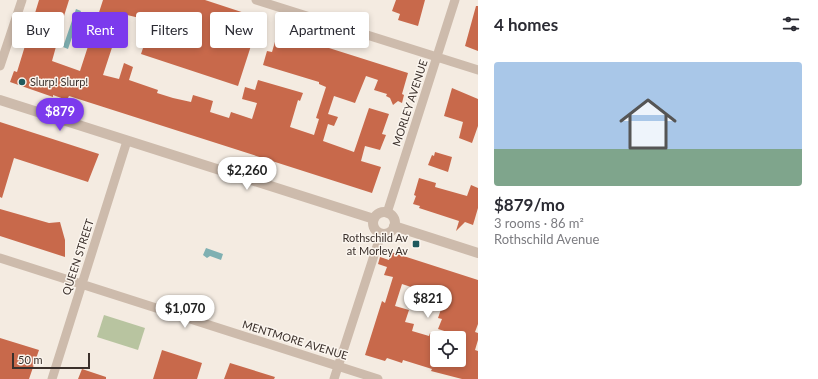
<!DOCTYPE html>
<meta charset="utf-8">
<style>
:root{--surface:#fff;--page:#f2f2f3;--text:#2b2b33;--muted:#7c7c81;--accent:#7c3aed}
body{margin:0;font-family:Lato,sans-serif;background:var(--page);color:var(--text);height:100vh;display:flex;flex-direction:column;font-size:15px;white-space:nowrap}
*{box-sizing:border-box;margin:0}
p{font-size:13px;color:var(--muted)}
.icon{flex:none;width:22px;height:22px;fill:none;stroke:currentColor;stroke-width:2;stroke-linecap:round;stroke-linejoin:round}
.map{position:relative;flex:1;overflow:hidden}
.sheet{display:flex;flex-direction:column;background:var(--surface);width:340px}
.sheet>*{flex:none}
.top-card{position:absolute;left:12px;top:12px;width:380px;height:36px;display:flex;gap:8px}
.tools{position:absolute;left:430px;top:331px;display:grid;gap:8px}
.tools a{display:grid;place-items:center;width:36px;height:36px;border-radius:4px;background:var(--surface);box-shadow:0 2px 6px #0003;font-size:20px}
.scale{position:absolute;left:12px;bottom:10px;width:78px;box-sizing:border-box;padding-left:4px;border:2px solid #3b302b;border-top:0;font-size:11px;line-height:14px;white-space:nowrap;color:#3b302b;-webkit-text-stroke:3px #fbf5ee;paint-order:stroke}
.price{position:absolute;translate:-50% -34px;padding:0 9px;border-radius:14px;background:#fff;color:#222;font-size:13px;line-height:26px;filter:drop-shadow(0 1px 2px #0008)}
.price::after{content:'';position:absolute;left:50%;top:24px;width:12px;height:9px;margin-left:-6px;background:inherit;clip-path:polygon(0 0,100% 0,50% 100%)}
.price.selected{background:var(--accent);color:#fff}
ul{padding:0;list-style:none}
li{display:grid;align-content:center;gap:8px;height:212px;padding:0 16px}
li span{display:grid;place-items:center;height:124px;border-radius:4px;color:#555}
li>.icon{margin-inline-start:auto}
span .icon{width:72px;height:72px;fill:#fffc;stroke-width:1}
li b{font-size:17px}
h2{display:flex;justify-content:space-between;align-items:center;height:48px;padding:0 16px;font-size:17px}
.pill{padding:0 14px;border-radius:4px;background:var(--surface);box-shadow:0 2px 6px #0003;font-size:14px;line-height:36px}
.pill.selected{background:var(--accent);color:#fff}
main{display:flex;flex:1;min-height:0}
.map>svg:first-child{display:block}
.green{fill:#b8c4a0}
.water{fill:#7fb0b2}
.building{fill:#c8694b;fill-rule:evenodd}
.lines{fill:none;stroke-linecap:round;stroke-linejoin:round}
.minor{stroke:#cdbbac;stroke-width:9}
.tertiary{stroke:#cdbbac;stroke-width:10}
.poi-dot{fill:#1f5a5e;stroke:#fbf5ee;stroke-width:1.5}
.labels{text-anchor:middle;stroke-width:3;stroke-linejoin:round;paint-order:stroke}
.poi-label{font-size:11px;fill:#3b302b;stroke:#fbf5ee;text-anchor:start}
.street-label{font-size:11px;fill:#3b302b;stroke:#fbf5ee}
</style>
<main>
<div class="map">
<svg width="478" height="379" viewBox="0 0 478 379">
<rect width="100%" height="100%" fill="#f4ebe1"/>
<path class="green" d="M104 315 145 328 138 350 97 337Z"/>
<path class="water" d="M76 9 81 11 68 49 63 47Z
M206 248 223 254 221 260 210 256 207 258 203 255Z"/>
<path class="building" d="M39 0H69L64 16 60 14 52 42 57 43 52 61 80 71 103 0H205L260 18 238 86 141 54 152 21 123 14 103 75 119 79 124 63 133 67 129 80 158 90 157 93 173 98 191 102 193 95 213 101 210 112 229 118 231 112 252 119 257 103 242 99 245 87 255 90 258 80 303 93 300 101 298 100 290 127 314 135 319 119 316 118 326 87 319 84V82L263 65 267 51 272 52 277 35 301 42H310L408 73 402 94 404 95 402 103 398 101 393 105 390 98 386 96 387 94 374 90 378 80 366 76 355 103 334 96 328 114 338 117 334 126 328 124 323 141 354 152 369 108 389 114 382 134 386 135 380 150 365 146 361 161 381 167 372 193 69 96 67 100 53 95V97L10 82 14 71 17 72Z
M396 0H425L418 26 398 20 400 14 392 11Z
M476 6H478V51L465 46Z
M452 88 478 99V126L472 143 459 138 463 122 444 116Z
M0 122 99 154 88 182 14 158 2 198 0 197Z
M435 152 452 157 448 172 428 165 432 155 434 156Z
M419 178 436 183 435 187 467 196 471 185 478 188V208L473 225 465 222 456 231 459 221 419 208 420 206 413 204 416 196 414 195Z
M0 209 49 223 60 222 65 240V257L0 236Z
M391 252 478 280V324L475 332 478 333V340L475 350 478 351V379H462L431 371 432 369 403 360 402 363 387 358 385 361 365 355 382 301 385 303 393 277 384 275 387 267 378 264 380 257 389 260ZM402 284 420 290V287L446 295 438 318 442 319 438 329 463 337 459 348V360H437V335L430 333 429 336 412 331 414 324 405 322 409 310 395 306Z
M0 338 39 350 29 379H0Z
M162 350 202 363 197 379H153Z
M230 363 275 377 274 379H224Z
M82 369 106 377V379H78Z"/>
<g class="lines">
<path class="minor" d="M256 0 478 70
M0 66 22 0
M387 213 455 0
M0 258 378 379
M52 379 127 141
M334 379 381 234"/>
<path class="tertiary" d="M0 100 374 219
M373 223a11 11 0 1 1 22 0a11 11 0 1 1-22 0Z
M394 226 478 253"/>
</g>
<g class="poi-dot">
<circle cx="22" cy="82" r="4"/>
<rect x="412" y="240" width="8" height="8" rx="2"/>
</g>
<g class="labels">
<g class="poi-label">
<text x="30" y="86">Slurp! Slurp!</text>
<text x="408" y="242" text-anchor="end">Rothschild Av<tspan x="408" dy="13">at Morley Av</tspan></text>
</g>
<g class="street-label">
<text transform="translate(410 103) rotate(-72)" y="4">MORLEY AVENUE</text>
<text transform="translate(78 257) rotate(-72)" y="4">QUEEN STREET</text>
<text transform="translate(295 340) rotate(17)" y="4">MENTMORE AVENUE</text>
</g>
</g>
</svg>
<div class="tools">
<a><svg class="icon" aria-label="locate" viewBox="0 0 24 24"><circle cx="12" cy="12" r="6"/><path d="M12 2v4M12 18v4M2 12h4M18 12h4"/></svg></a>
</div>
<div class="scale">50 m</div>
<b class="price selected" style="left:60px;top:132px">$879</b>
<b class="price" style="left:247px;top:191px">$2,260</b>
<b class="price" style="left:428px;top:319px">$821</b>
<b class="price" style="left:185px;top:329px">$1,070</b>
<div class="top-card">
<a class="pill">Buy</a>
<a class="pill selected">Rent</a>
<a class="pill">Filters</a>
<a class="pill">New</a>
<a class="pill">Apartment</a>
</div>
</div>
<section class="sheet">
<h2>4 homes<svg class="icon" aria-label="filters" viewBox="0 0 24 24"><path d="M4 7h16M4 17h16"/><circle cx="9" cy="7" r="2"/><circle cx="15" cy="17" r="2"/></svg></h2>
<ul>
<li><span style="background:linear-gradient(#a9c7e8 70%,#7fa58c 0)"><svg class="icon" aria-label="home" viewBox="0 0 24 24"><path d="M3 11l9-7 9 7M6 9v11h12V9"/></svg></span><div><b>$879/mo</b><p>3 rooms · 86 m²</p><p>Rothschild Avenue</p></div></li>
</ul>
</section>
</main>
